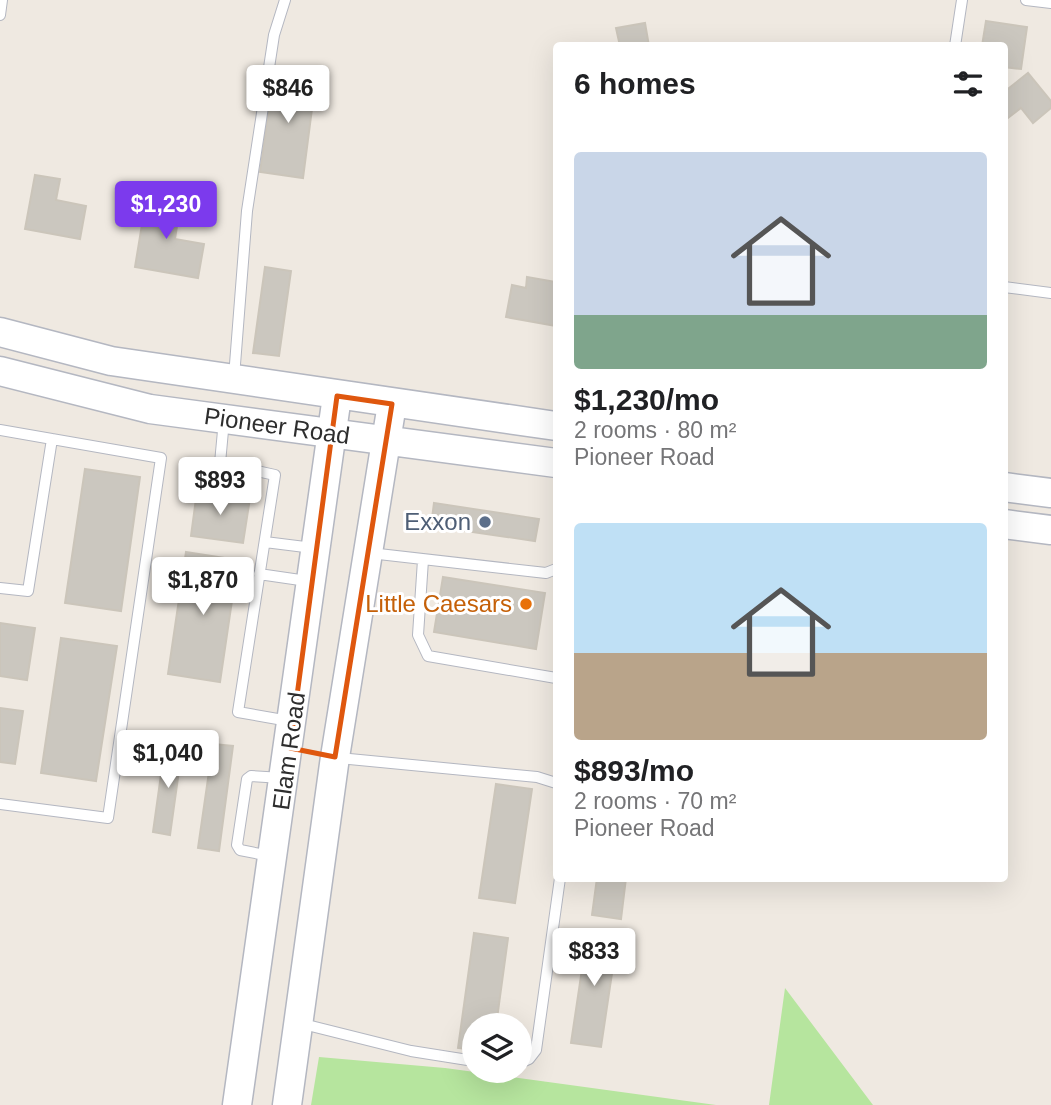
<!DOCTYPE html>
<meta charset="utf-8">
<style>
:root{--surface:#fff;--page:#f2f2f2;--text:#202124;--muted:#757577;--accent:#7c3aed}
body{margin:0;font-family:Arial,sans-serif;background:var(--page);color:var(--text);height:100vh;display:flex;flex-direction:column;font-size:26px;white-space:nowrap}
*{box-sizing:border-box;margin:0}
p{font-size:23px;color:var(--muted)}
.icon{flex:none;width:38px;height:38px;fill:none;stroke:currentColor;stroke-width:2;stroke-linecap:round;stroke-linejoin:round}
.map{position:relative;flex:1;overflow:hidden}
.panel{position:absolute;left:553px;top:42px;width:455px;height:840px;display:flex;flex-direction:column;background:var(--surface);border-radius:7px;box-shadow:0 7px 28px #0002}
.panel>*{flex:none}
.fabs{position:absolute;left:462px;top:1013px;display:grid;gap:14px}
.fabs a{display:grid;place-items:center;width:70px;height:70px;border-radius:50%;background:var(--surface);box-shadow:0 7px 28px #0002;font-size:35px}
.price{position:absolute;translate:-50% -60px;padding:0 16px;border-radius:7px;background:#fff;color:#222;font-size:23px;line-height:46px;filter:drop-shadow(0 2px 4px #0008)}
.price::after{content:'';position:absolute;left:50%;top:42px;width:21px;height:16px;margin-left:-10px;background:inherit;clip-path:polygon(0 0,100% 0,50% 100%)}
.price.selected{background:var(--accent);color:#fff}
ul{padding:0;list-style:none}
li{display:grid;align-content:center;gap:14px;height:371px;padding:0 21px}
li span{display:grid;place-items:center;height:217px;border-radius:7px;color:#555}
li>.icon{margin-inline-start:auto}
span .icon{width:126px;height:126px;fill:#fffc;stroke-width:1}
li b{font-size:30px}
h2{display:flex;justify-content:space-between;align-items:center;height:84px;padding:0 21px;font-size:30px}
.map>svg:first-child{display:block}
.green{fill:#b6e59e}
.building{fill:#cbc7bf;stroke:#cbc5ba;stroke-width:2}
.lines{fill:none;stroke-linecap:round;stroke-linejoin:round}
.lane-casing{stroke:#b4b7c1;stroke-width:12}
.secondary-casing{stroke:#b4b7c1;stroke-width:31}
.lane{stroke:#fff;stroke-width:10}
.secondary{stroke:#fff;stroke-width:28}
.marked{fill:none;stroke:#df570e;stroke-width:5;stroke-linejoin:round}
.service-dot{fill:#5c6f8a;stroke:#fff;stroke-width:2.5}
.food-dot{fill:#e8710a;stroke:#fff;stroke-width:2.5}
.labels{text-anchor:middle;stroke-width:6;stroke-linejoin:round;paint-order:stroke}
.street-label{font-size:24px;fill:#2e2e2e;stroke:#fff}
.service-label{font-size:24px;fill:#4e5e75;stroke:#fff;text-anchor:end}
.food-label{font-size:24px;fill:#c56008;stroke:#fff;text-anchor:end}
</style>
<div class="map">
<svg width="1051" height="1105" viewBox="0 0 1051 1105">
<rect width="100%" height="100%" fill="#efe9e1"/>
<path class="green" d="M785 988 873 1105H769Z
M319 1057 445 1068 716 1105H311Z"/>
<path class="building" d="M986 21 1027 27 1021 69 1004 67V46H982Z
M645 23 649 46H620L616 28Z
M274 72 316 78 303 178 260 172Z
M1028 73 1051 101V108L1033 123 1021 108 1004 121V92Z
M35 175 60 179 56 200 86 206 80 239 25 229Z
M147 194 181 200 175 239 204 244 198 278 135 267Z
M265 267 291 271 279 356 253 353Z
M527 277 556 282V326L506 317 512 285 526 288Z
M85 469 140 477 121 611 65 603Z
M197 491 250 498 243 543 191 536Z
M434 503 539 519 535 541 431 526Z
M186 552 238 560 220 682 168 674Z
M443 577 545 593 536 649 434 632Z
M0 623 35 628 27 680 0 676Z
M61 638 117 646 96 781 41 773Z
M0 708 23 711 15 764 0 762Z
M213 744 233 746 219 851 198 848Z
M165 746 182 749 170 835 153 832Z
M496 784 532 789 515 903 479 898Z
M597 878H626L621 919 592 915Z
M588 929 618 933 601 1047 571 1043Z
M474 933 508 938 496 1026H474V1050L458 1048Z"/>
<g class="lines">
<defs>
<path id="lane" d="M1026 0 1051 3
M0 15 2 0
M955 46 962 0
M1004 287 1051 293
M234 377 247 211 274 35 285 0
M224 420 220 463 275 475 238 712 289 721
M0 430 161 458 108 818 0 804
M265 542 313 548
M370 553 546 573 556 569
M423 560 418 635 428 656 556 678
M259 574 307 581
M0 588 28 591 52 439
M339 758 537 777 556 783
M270 856 240 850 237 845 247 779 251 776 282 778
M299 1023 411 1051 474 1061
M520 1063 529 1059 536 1050 560 878"/>
<path id="secondary" d="M0 332 111 361 556 426
M0 371 150 409 556 463
M1004 487 1051 493
M1004 524 1051 530
M237 1105 337 396
M287 1105 335 757 392 404"/>
</defs>
<use href="#lane" class="lane-casing"/>
<use href="#secondary" class="secondary-casing"/>
<use href="#lane" class="lane"/>
<use href="#secondary" class="secondary"/>
</g>
<path class="marked" d="M337 396 392 404 335 757 290 748Z"/>
<circle class="service-dot" cx="485" cy="522" r="7"/>
<circle class="food-dot" cx="526" cy="604" r="7"/>
<g class="labels">
<g class="street-label">
<text transform="translate(277 426) rotate(8)" y="8">Pioneer Road</text>
<text transform="translate(289 751) rotate(-82)" y="8">Elam Road</text>
</g>
<g class="service-label">
<text x="471" y="530">Exxon</text>
</g>
<g class="food-label">
<text x="512" y="612">Little Caesars</text>
</g>
</g>
</svg>
<div class="fabs">
<a><svg class="icon" aria-label="layers" viewBox="0 0 24 24"><path d="M12 4l9 5-9 5-9-5zM3 14l9 5 9-5"/></svg></a>
</div>
<b class="price" style="left:288px;top:125px">$846</b>
<b class="price selected" style="left:166px;top:241px">$1,230</b>
<b class="price" style="left:220px;top:517px">$893</b>
<b class="price" style="left:203px;top:617px">$1,870</b>
<b class="price" style="left:168px;top:790px">$1,040</b>
<b class="price" style="left:594px;top:988px">$833</b>
<section class="panel">
<h2>6 homes<svg class="icon" aria-label="filters" viewBox="0 0 24 24"><path d="M4 7h16M4 17h16"/><circle cx="9" cy="7" r="2"/><circle cx="15" cy="17" r="2"/></svg></h2>
<ul>
<li><span style="background:linear-gradient(#c9d6e8 75%,#7fa58c 0)"><svg class="icon" aria-label="home" viewBox="0 0 24 24"><path d="M3 11l9-7 9 7M6 9v11h12V9"/></svg></span><div><b>$1,230/mo</b><p>2 rooms · 80 m²</p><p>Pioneer Road</p></div></li>
<li><span style="background:linear-gradient(#bfe0f5 60%,#b9a48a 0)"><svg class="icon" aria-label="home" viewBox="0 0 24 24"><path d="M3 11l9-7 9 7M6 9v11h12V9"/></svg></span><div><b>$893/mo</b><p>2 rooms · 70 m²</p><p>Pioneer Road</p></div></li>
</ul>
</section>
</div>
